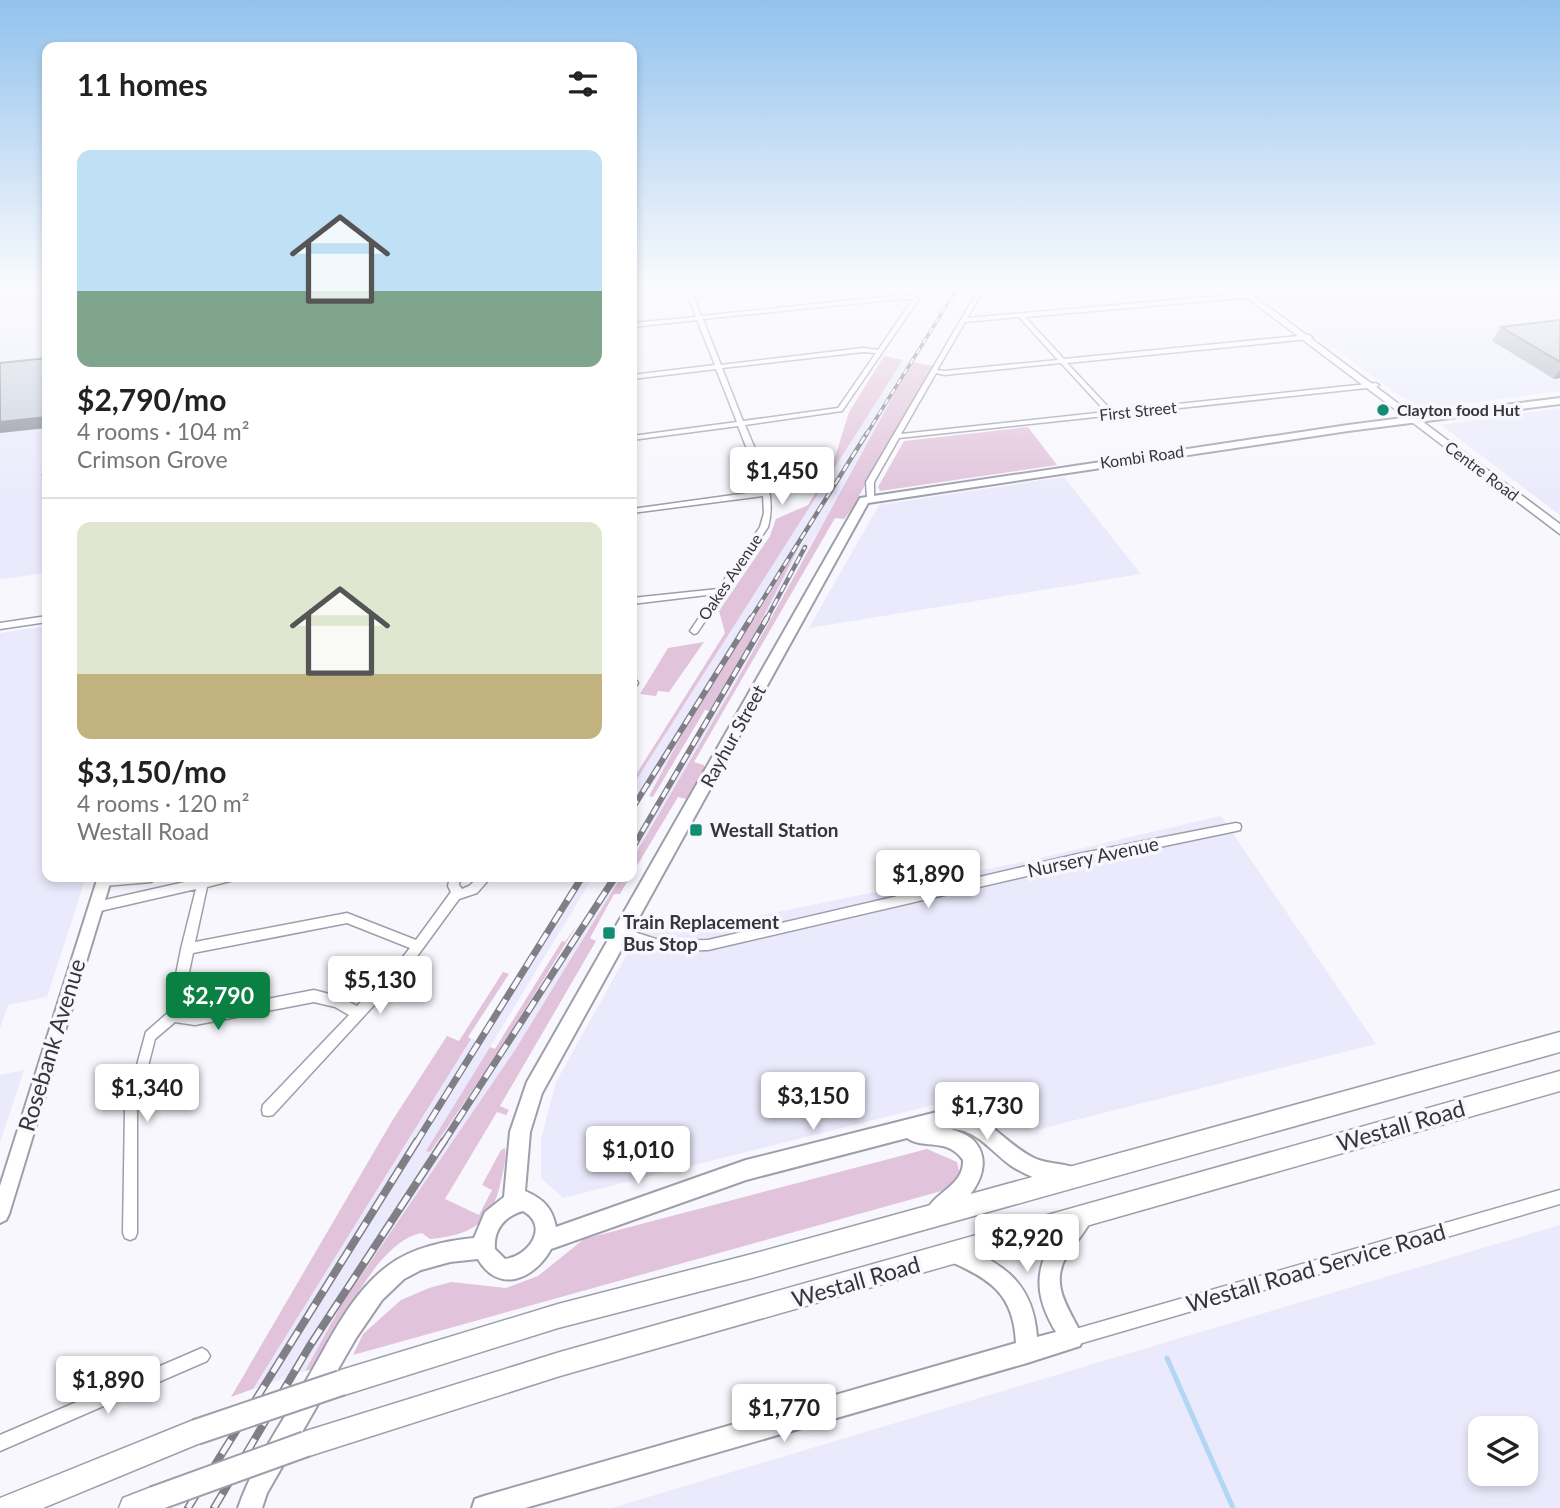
<!DOCTYPE html>
<meta charset="utf-8">
<style>
:root{--surface:#fff;--page:#f6f6f6;--text:#222;--muted:#767676;--line:#e0e0e0;--accent:#0b8043}
body{margin:0;font-family:Lato,sans-serif;background:var(--page);color:var(--text);height:100vh;display:flex;flex-direction:column;font-size:26px;white-space:nowrap}
*{box-sizing:border-box;margin:0}
p{font-size:23px;color:var(--muted)}
.icon{flex:none;width:38px;height:38px;fill:none;stroke:currentColor;stroke-width:2;stroke-linecap:round;stroke-linejoin:round}
.map{position:relative;flex:1;overflow:hidden}
.panel{position:absolute;left:42px;top:42px;width:595px;height:840px;display:flex;flex-direction:column;background:var(--surface);border-radius:14px;box-shadow:0 4px 10px #0003}
.panel>*{flex:none}
.controls{position:absolute;left:1468px;top:1416px;display:grid;gap:14px}
.controls a{display:grid;place-items:center;width:70px;height:70px;border-radius:14px;background:var(--surface);box-shadow:0 4px 10px #0003;font-size:35px}
.price{position:absolute;translate:-50% -60px;padding:0 16px;border-radius:7px;background:#fff;color:#222;font-size:23px;line-height:46px;filter:drop-shadow(0 2px 4px #0008)}
.price::after{content:'';position:absolute;left:50%;top:42px;width:21px;height:16px;margin-left:-10px;background:inherit;clip-path:polygon(0 0,100% 0,50% 100%)}
.price.active{background:var(--accent);color:#fff}
ul{padding:0;list-style:none}
li{display:grid;align-content:center;gap:14px;height:371px;padding:0 35px}
li+li{border-top:2px solid var(--line)}
li span{display:grid;place-items:center;height:217px;border-radius:14px;color:#555}
li>.icon{margin-inline-start:auto}
span .icon{width:126px;height:126px;fill:#fffc;stroke-width:1}
li b{font-size:30px}
h2{display:flex;justify-content:space-between;align-items:center;height:84px;padding:0 35px;font-size:30px}
.map>svg:first-child{display:block}
.built{fill:#eaeafc;fill-rule:evenodd}
.green{fill:#e1c4db}
.lines{fill:none;stroke-linecap:round;stroke-linejoin:round}
.stream{stroke:#b1d7f4;stroke-width:5}
.minor-casing{stroke:#9e9eac;stroke-width:3}
.tertiary-casing{stroke:#9e9eac;stroke-width:4}
.secondary-casing{stroke:#9e9eac;stroke-width:4}
.primary-casing{stroke:#9e9eac;stroke-width:3}
.minor{fill:#fff;fill-rule:evenodd}
.tertiary{fill:#fff;fill-rule:evenodd}
.secondary{fill:#fff;fill-rule:evenodd}
.primary{fill:#fff;fill-rule:evenodd}
.rail-far4-casing{stroke:#7f7f85;stroke-width:3.5}
.rail-far3-casing{stroke:#7f7f85;stroke-width:4.5}
.rail-far2-casing{stroke:#7f7f85;stroke-width:6}
.rail-far1-casing{stroke:#7f7f85;stroke-width:7}
.rail-casing{stroke:#7f7f85;stroke-width:8}
.rail-far4{stroke:#f7f7fd;stroke-width:2;stroke-dasharray:6;stroke-linecap:butt}
.rail-far3{stroke:#f7f7fd;stroke-width:2.5;stroke-dasharray:8;stroke-linecap:butt}
.rail-far2{stroke:#f7f7fd;stroke-width:3.5;stroke-dasharray:10;stroke-linecap:butt}
.rail-far1{stroke:#f7f7fd;stroke-width:4.5;stroke-dasharray:13;stroke-linecap:butt}
.rail{stroke:#f7f7fd;stroke-width:5;stroke-dasharray:16;stroke-linecap:butt}
.primary-bridge-casing{stroke:#9e9eac;stroke-width:28;stroke-linecap:butt}
.primary-bridge{stroke:#fff;stroke-width:24}
.wall{fill:#abb1bc}
.shaded-wall{fill:#8b9099}
.building{fill:#c7cedb;stroke:#8b9099;stroke-width:2}
.poi-dot{fill:#138d71;stroke:#f7f7fd;stroke-width:2.5}
.labels{text-anchor:middle;stroke-width:7;stroke-linejoin:round;paint-order:stroke}
.far-poi-label{font-size:16px;font-weight:bold;fill:#35353b;stroke:#f7f7fd;text-anchor:start}
.far-street-label{font-size:16px;fill:#35353b;stroke:#f7f7fd}
.street-label{font-size:19px;fill:#35353b;stroke:#f7f7fd}
.poi-label{font-size:19px;font-weight:bold;fill:#35353b;stroke:#f7f7fd;text-anchor:start}
.near-street-label{font-size:23px;fill:#35353b;stroke:#f7f7fd}
</style>
<div class="map">
<svg width="1560" height="1508" viewBox="0 0 1560 1508">
<rect width="100%" height="100%" fill="#f7f7fd"/>
<path class="built" d="M0 287H47V573L0 579Z
M1250 287H1560V391L1427 409 1397 394Z
M903 360 912 362 854 472 811 543 702 743 632 860V844L711 712 709 711 803 541 651 788 647 787 632 813V792L638 783 635 782Z
M1560 408V515L1441 425Z
M1064 477 1141 574 809 628 879 505Z
M47 626V877H86L47 997 8 1005 0 1029V633Z
M1221 816 1376 1044 1036 1130 1017 1084 563 1198 541 1178V1139L556 1082 650 913 671 923 709 926 1027 861Z
M578 877H593L427 1151 497 1055 579 926H583L612 877H621L515 1050 343 1302 305 1371 253 1389 471 1039 476 1040Z
M24 1070 0 1142V1075Z
M1560 1225V1508H612L865 1432ZM1480 1428H1526V1474H1480Z"/>
<path class="green" d="M884 356 903 360 635 782 632 781 725 633 719 611 770 536 776 519 808 505 832 467 849 412Z
M912 362 933 366 851 510 844 519 835 518 694 762 704 765 706 771 690 800 678 797 632 874V860L736 682Z
M1028 427 1057 465 880 491 878 487 904 441Z
M802 541 757 629 709 711 705 710 653 797 649 796 686 727Z
M704 642 669 692 658 691 656 696 640 694 668 648Z
M621 877H630L620 894H614L590 938 596 941 500 1106 509 1110 506 1115 497 1112 445 1199 479 1215 492 1190 482 1185 501 1150 505 1148C507 1159 503 1171 501 1181 492 1223 472 1235 430 1239L422 1233C377 1240 338 1330 317 1368L305 1371 343 1302 515 1050Z
M577 925 497 1055 430 1152 426 1151 490 1047 495 1049 562 941 565 942Z
M503 972 509 974 468 1037 471 1039 253 1389 231 1397 392 1121 447 1036 459 1041Z
M927 1149 957 1162 960 1175 945 1190 353 1355 363 1334 401 1300 429 1288 451 1282 506 1288 538 1276 584 1239Z"/>
<g class="lines">
<path class="stream" d="M1167 1358 1233 1508"/>
<defs>
<path id="minor" d="M685 287H690L701 316 901 295 915 296 922 287H927L842 411 745 425C758 458 778 491 768 527L697 633 694 634 690 631 715 594 632 604V598L718 589 760 527 764 513 763 496 632 513V509L762 491 761 485 738 426 632 440V436L737 422 716 369 632 379V375L715 365 697 320 632 327V323L696 317ZM901 299H913L878 350 863 348 721 365 703 319ZM863 352 876 353 838 408 743 421 722 368Z
M980 287H984V288L1045 287 1042 289 982 292 967 318 1253 293 1256 295 1253 297 1025 317 1064 359 1309 335 1312 337 1309 339 1067 363 1112 411 1376 383 1379 385 1376 387 899 438 874 482V496L873 498H867L866 482ZM1019 317 1058 360 944 371 937 370 965 322ZM1061 363 1106 412 901 434 936 373 944 375Z
M47 616V622L0 629V623Z
M632 680 637 681 638 683 637 685 632 687Z
M1236 823 1240 824 1241 827 1240 830 1236 831 1078 864 708 950 662 951 618 937 616 933 618 929 622 928 662 941 708 940 1078 854Z
M103 877H156L155 880 151 882 104 886 100 884 99 881Z
M199 877H235L234 880 207 887 195 942 347 913 416 940 451 892 448 886 450 877H460L459 885 462 889 469 886 479 877H491L477 893 459 899 410 966 273 1115 268 1116 263 1115 262 1110 263 1105 349 1015 335 1007 314 1002 195 1025 175 1022 155 1039 137 1109V1233L135 1238 130 1240 125 1238 123 1233 125 1109 146 1032 171 1010 170 1005 181 949 196 889 96 912 92 910 90 907 92 904 96 902 198 879ZM347 923 410 948 402 958 357 1006 337 996 314 990 195 1013 183 1012 182 1005 193 953Z
M1560 1190V1204L1072 1346 1067 1343 1064 1338 1067 1333 1072 1330Z
M202 1348 207 1351 210 1356 207 1361 0 1451V1435Z"/>
<path id="tertiary" d="M98 877H112L9 1214 6 1220 0 1223V1186Z"/>
<path id="secondary" d="M3 287H11L0 297V290Z
M1560 398V404L1348 431 868 503 542 1093 530 1132 525 1191C543 1199 552 1207 556 1227L746 1160 945 1110C988 1111 1000 1141 1034 1158 1047 1164 1063 1163 1076 1168L1079 1175 1076 1182C1067 1186 1059 1184 1049 1182 1035 1179 1022 1173 1010 1165 991 1151 976 1129 951 1129 959 1132 969 1135 975 1142 999 1171 962 1211 936 1222L929 1219 926 1212C935 1191 964 1186 963 1160 947 1137 924 1150 907 1138L746 1180 551 1249C534 1280 498 1294 478 1259L450 1262 421 1270 404 1279 382 1300 356 1338 267 1493 262 1508H238C253 1464 280 1426 303 1386 328 1345 349 1294 389 1265 414 1247 445 1241 474 1238L485 1212 504 1197 510 1132 527 1082 860 498 1348 425ZM523 1211C550 1226 529 1256 505 1259L495 1249C493 1230 505 1216 523 1211Z
M1082 1208 1089 1211 1092 1218C1086 1232 1075 1242 1067 1255 1048 1287 1071 1310 1083 1338L1080 1346 1027 1363 525 1508H472L475 1499 484 1496 1016 1343C1014 1295 991 1279 949 1261L946 1254 949 1247 956 1244C1003 1263 1033 1282 1037 1337L1056 1332C1033 1294 1034 1266 1059 1231 1065 1222 1072 1212 1082 1208Z"/>
<path id="primary" d="M1233 287H1242L1560 524V534Z
M1560 1032V1052L752 1278 558 1328 341 1396 332 1392 328 1383 332 1374 341 1370 558 1304 752 1254Z
M1560 1071V1091L560 1376 306 1457 297 1453 293 1444 297 1435 306 1431 560 1352Z
M196 1419 205 1423 209 1432 205 1441 43 1508H0V1498Z
M154 1486 164 1489 167 1499 164 1508H119L123 1498Z"/>
</defs>
<use href="#minor" class="minor-casing"/>
<use href="#tertiary" class="tertiary-casing"/>
<use href="#secondary" class="secondary-casing"/>
<use href="#primary" class="primary-casing"/>
<use href="#minor" class="minor"/>
<use href="#tertiary" class="tertiary"/>
<use href="#secondary" class="secondary"/>
<use href="#primary" class="primary"/>
<defs>
<path id="rail-far4" d="M866 435 958 287"/>
<path id="rail-far3" d="M750 620 867 433
M766 620 805 547"/>
<path id="rail-far2" d="M632 809 751 618
M632 849 767 618"/>
<path id="rail-far1" d="M416 1143 582 877
M443 1143 615 877"/>
<path id="rail" d="M188 1508 417 1141
M214 1508 309 1347 444 1141"/>
</defs>
<use href="#rail-far4" class="rail-far4-casing"/>
<use href="#rail-far3" class="rail-far3-casing"/>
<use href="#rail-far2" class="rail-far2-casing"/>
<use href="#rail-far1" class="rail-far1-casing"/>
<use href="#rail" class="rail-casing"/>
<use href="#rail-far4" class="rail-far4"/>
<use href="#rail-far3" class="rail-far3"/>
<use href="#rail-far2" class="rail-far2"/>
<use href="#rail-far1" class="rail-far1"/>
<use href="#rail" class="rail"/>
<defs>
<path id="primary-bridge" d="M196 1432 341 1383
M154 1499 306 1444"/>
</defs>
<use href="#primary-bridge" class="primary-bridge-casing"/>
<use href="#primary-bridge" class="primary-bridge"/>
</g>
<path class="wall" d="M1560 320V378L1554 379 1492 341 1501 327Z"/>
<path class="shaded-wall" d="M1560 370V378L1554 379Z
M47 417V428L0 433V422Z"/>
<path class="building" d="M1560 320V362L1501 327Z
M47 358V417L0 422V363Z
M47 465V473L43 474Z"/>
<linearGradient id="sky" x2="0" y2="1"><stop stop-color="#92c2ed"/><stop offset="0.58" stop-color="#fbfbfe"/><stop offset="1" stop-color="#fbfbfe" stop-opacity="0"/></linearGradient>
<rect width="1560" height="498" fill="url(#sky)"/>
<g class="poi-dot">
<circle cx="1383" cy="410" r="7"/>
<rect x="689" y="823" width="14" height="14" rx="3.5"/>
<rect x="602" y="926" width="14" height="14" rx="3.5"/>
</g>
<g class="labels">
<g class="far-poi-label">
<text x="1397" y="416">Clayton food Hut</text>
</g>
<g class="far-street-label">
<text transform="translate(1138 411) rotate(-6)" y="6">First Street</text>
<text transform="translate(1142 457) rotate(-8)" y="6">Kombi Road</text>
<text transform="translate(1482 471) rotate(37)" y="6">Centre Road</text>
<text transform="translate(730 577) rotate(-56)" y="6">Oakes Avenue</text>
</g>
<g class="street-label">
<text transform="translate(733 736) rotate(-61)" y="7">Rayhur Street</text>
<text transform="translate(1093 857) rotate(-12)" y="7">Nursery Avenue</text>
</g>
<g class="poi-label">
<text x="710" y="837">Westall Station</text>
<text x="623" y="929">Train Replacement<tspan x="623" dy="22">Bus Stop</tspan></text>
</g>
<g class="near-street-label">
<text transform="translate(52 1045) rotate(-73)" y="8">Rosebank Avenue</text>
<text transform="translate(1401 1126) rotate(-16)" y="8">Westall Road</text>
<text transform="translate(1316 1268) rotate(-16)" y="8">Westall Road Service Road</text>
<text transform="translate(856 1282) rotate(-16)" y="8">Westall Road</text>
</g>
</g>
</svg>
<div class="controls">
<a><svg class="icon" aria-label="layers" viewBox="0 0 24 24"><path d="M12 4l9 5-9 5-9-5zM3 14l9 5 9-5"/></svg></a>
</div>
<b class="price" style="left:782px;top:507px">$1,450</b>
<b class="price" style="left:928px;top:910px">$1,890</b>
<b class="price" style="left:380px;top:1016px">$5,130</b>
<b class="price active" style="left:218px;top:1032px">$2,790</b>
<b class="price" style="left:147px;top:1124px">$1,340</b>
<b class="price" style="left:813px;top:1132px">$3,150</b>
<b class="price" style="left:987px;top:1142px">$1,730</b>
<b class="price" style="left:638px;top:1186px">$1,010</b>
<b class="price" style="left:1027px;top:1274px">$2,920</b>
<b class="price" style="left:108px;top:1416px">$1,890</b>
<b class="price" style="left:784px;top:1444px">$1,770</b>
<section class="panel">
<h2>11 homes<svg class="icon" aria-label="filters" viewBox="0 0 24 24"><path d="M4 7h16M4 17h16"/><circle cx="9" cy="7" r="2"/><circle cx="15" cy="17" r="2"/></svg></h2>
<ul>
<li><span style="background:linear-gradient(#bfe0f5 65%,#7fa58c 0)"><svg class="icon" aria-label="home" viewBox="0 0 24 24"><path d="M3 11l9-7 9 7M6 9v11h12V9"/></svg></span><div><b>$2,790/mo</b><p>4 rooms · 104 m²</p><p>Crimson Grove</p></div></li>
<li><span style="background:linear-gradient(#dfe7d0 70%,#c2b280 0)"><svg class="icon" aria-label="home" viewBox="0 0 24 24"><path d="M3 11l9-7 9 7M6 9v11h12V9"/></svg></span><div><b>$3,150/mo</b><p>4 rooms · 120 m²</p><p>Westall Road</p></div></li>
</ul>
</section>
</div>
